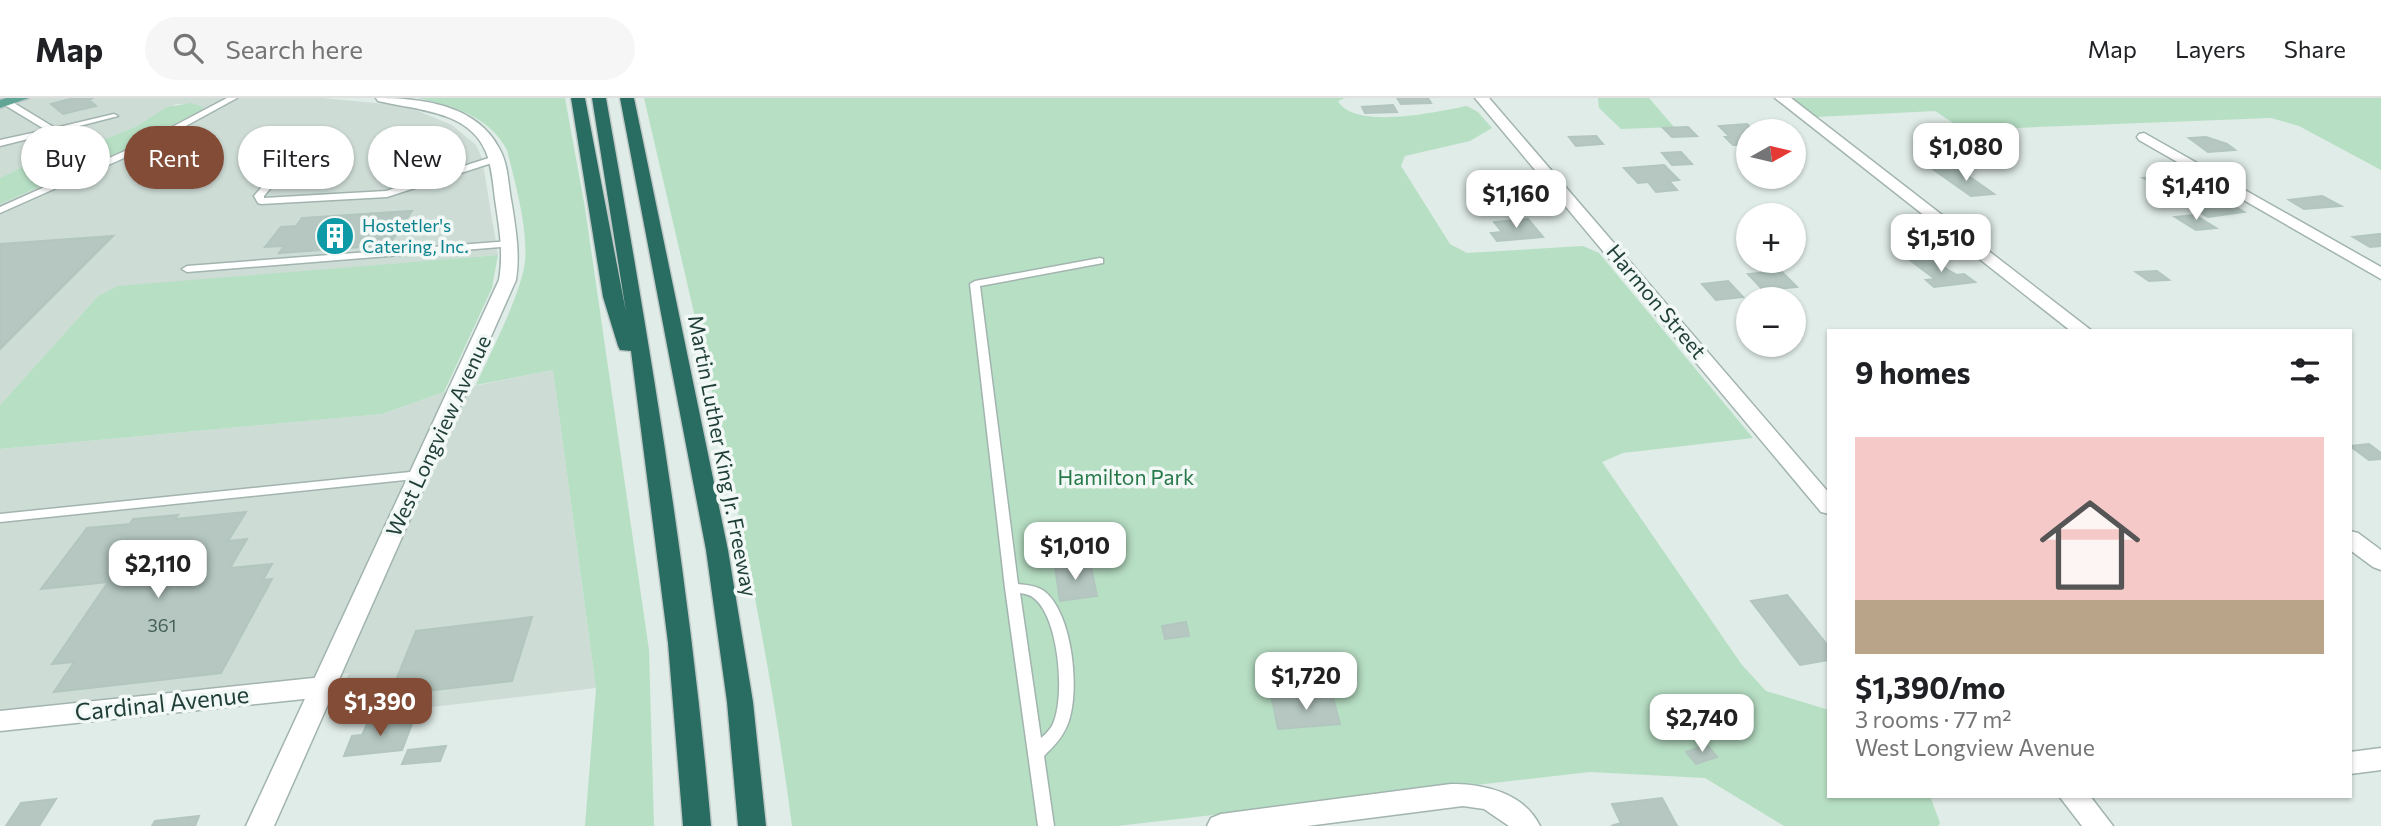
<!DOCTYPE html>
<meta charset="utf-8">
<style>
:root{--surface:#fff;--page:#f6f6f6;--text:#202124;--muted:#757577;--line:#e0e0e0;--accent:#834c37}
body{margin:0;font-family:Commissioner,sans-serif;background:var(--page);color:var(--text);height:100vh;display:flex;flex-direction:column;font-size:26px;white-space:nowrap}
*{box-sizing:border-box;margin:0}
p{font-size:23px;color:var(--muted)}
.icon{flex:none;width:38px;height:38px;fill:none;stroke:currentColor;stroke-width:2;stroke-linecap:round;stroke-linejoin:round}
.map{position:relative;flex:1;overflow:hidden}
.panel{position:absolute;left:1827px;top:231px;width:525px;height:469px;display:flex;flex-direction:column;background:var(--surface);border-radius:0px;box-shadow:0 2px 5px #0004}
.panel>*{flex:none}
.banner{position:absolute;left:21px;top:28px;width:665px;height:63px;display:flex;gap:14px}
.needle{width:46px;rotate:82deg}
.buttons{position:absolute;left:1736px;top:21px;display:grid;gap:14px}
.buttons a{display:grid;place-items:center;width:70px;height:70px;border-radius:50%;background:var(--surface);box-shadow:0 2px 5px #0004;font-size:35px}
.price{position:absolute;translate:-50% -60px;padding:0 16px;border-radius:14px;background:#fff;color:#222;font-size:23px;line-height:46px;filter:drop-shadow(0 2px 4px #0008)}
.price::after{content:'';position:absolute;left:50%;top:42px;width:21px;height:16px;margin-left:-10px;background:inherit;clip-path:polygon(0 0,100% 0,50% 100%)}
.price.selected{background:var(--accent);color:#fff}
ul{padding:0;list-style:none}
li{display:grid;align-content:center;gap:14px;height:371px;padding:0 28px}
li+li{border-top:2px solid var(--line)}
li span{display:grid;place-items:center;height:217px;border-radius:0px;color:#555}
li>.icon{margin-inline-start:auto}
span .icon{width:126px;height:126px;fill:#fffc;stroke-width:1}
li b{font-size:30px}
h2{display:flex;justify-content:space-between;align-items:center;height:84px;padding:0 28px;font-size:30px}
.tag{padding:0 24px;border-radius:32px;background:var(--surface);box-shadow:0 2px 5px #0004;font-size:24px;line-height:63px}
.tag.selected{background:var(--accent);color:#fff}
header{display:flex;align-items:center;gap:42px;box-sizing:border-box;height:98px;padding:0 35px;background:var(--surface);border-bottom:2px solid var(--line)}
header strong{font-size:33px}
nav{display:flex;gap:38px;margin-inline-start:auto;font-size:24px}
.search{width:490px;height:63px;background:var(--page);display:flex;align-items:center;gap:18px;box-sizing:border-box;padding:0 24px;border-radius:38px;color:var(--muted);font-size:26px}
.map>svg:first-child{display:block}
.built{fill:#cedcd6}
.green{fill:#b7dfc4}
.building{fill:#b5c7c0;stroke:#b2c6bf;stroke-width:2}
.lines{fill:none;stroke-linecap:round;stroke-linejoin:round}
.service-casing{stroke:#a2b4af;stroke-width:3}
.minor-casing{stroke:#a2b4af;stroke-width:3}
.tertiary-casing{stroke:#a2b4af;stroke-width:3}
.primary-casing{stroke:#c0c9c7;stroke-width:3}
.motorway-casing{stroke:#c0c9c7;stroke-width:3}
.service{fill:#fff;fill-rule:evenodd}
.minor{fill:#fff;fill-rule:evenodd}
.tertiary{fill:#fff;fill-rule:evenodd}
.primary{fill:#61a597;fill-rule:evenodd}
.motorway{fill:#296c61;fill-rule:evenodd}
.labels{text-anchor:middle;stroke-width:7;stroke-linejoin:round;paint-order:stroke}
.far-culture-label{font-size:18px;fill:#0d838f;stroke:#f1f8f5;text-anchor:start}
.number-label{font-size:18px;fill:#446059}
.street-label{font-size:21px;fill:#1f3e37;stroke:#f1f8f5}
.park-label{font-size:21px;fill:#277849;stroke:#f1f8f5}
.near-street-label{font-size:24px;fill:#1f3e37;stroke:#f1f8f5}
</style>
<header>
<strong>Map</strong>
<div class="search"><svg class="icon" aria-label="search" viewBox="0 0 24 24"><circle cx="10" cy="10" r="6"/><path d="M15 15l6 6"/></svg>Search here</div>
<nav><a>Map</a><a>Layers</a><a>Share</a></nav>
</header>
<div class="map">
<svg width="2381" height="728" viewBox="0 0 2381 728">
<rect width="100%" height="100%" fill="#e0ece7"/>
<path class="built" d="M0 0H323L395 7 418 13 452 27 476 47 482 60 498 157 118 189 98 198 0 307V106L132 49 190 21 196 6H176L137 28 93 46 55 53 0 80Z
M553 272 596 590 328 621 349 575 0 616V351L382 316 444 294Z"/>
<path class="green" d="M418 0H565L585 110 649 552 654 728H585L596 590 553 272 476 287C490 256 522 194 525 163 528 130 515 84 507 52 489 18 453 8 418 0Z
M644 0H1345L1338 3C1355 33 1440 13 1467 8L1478 14 1492 30 1470 43 1405 58 1401 68 1450 146 1467 155 1583 148 1599 155 1753 340 1623 355 1602 364 1742 567 1766 593 1829 612V698H1930L1940 725 1938 728H1784L1705 680 1590 674 1117 728H792C760 482 700 242 644 0Z
M1598 0H1649L1674 29 1621 31 1599 10Z
M1792 0H2381V72L2299 28 2271 20 1964 32 1935 13 1816 19Z
M191 5 201 8 203 11 131 49 0 106V80L55 53 93 46 137 28 167 9Z
M498 157 492 190 444 294 382 316 0 351V307L98 198 118 188Z"/>
<path class="building" d="M74 0H93L89 2 96 8 63 16 51 6Z
M1397 0H1428L1431 5 1401 6Z
M1393 7 1397 14 1365 15 1362 9Z
M1747 26 1754 33H1748V47H1733L1725 39H1730L1719 28Z
M1688 29 1697 38 1672 39 1663 30Z
M1596 38 1603 46 1576 48 1569 39Z
M2206 39 2227 46 2235 52 2208 54 2189 40Z
M1964 47 1977 50 1934 53 1931 51Z
M1681 54 1692 66 1672 67 1662 55Z
M347 55 324 86 296 87 313 67H308L321 57Z
M1949 63 1961 72 1937 74 1924 65Z
M1664 67 1679 82 1669 83 1677 92 1656 94 1648 84 1638 85 1624 70Z
M1960 72 1994 96 1971 98 1937 74Z
M2157 78 2171 85 2189 84 2203 92 2176 96 2143 80Z
M2322 98 2341 108 2304 111 2289 102Z
M2220 105H2229L2244 114 2208 119 2189 108Z
M412 113 389 147 279 155 284 148 265 149 281 129 296 128 302 120Z
M2195 117 2216 130 2196 132 2175 119Z
M1528 121 1543 139 1497 143 1491 135 1502 134 1494 124Z
M2379 136H2381V148L2370 149 2353 139Z
M113 138 0 251V146Z
M1932 160 1948 172 1957 177 1964 176 1975 184 1934 189 1926 182 1935 181 1911 163Z
M1781 173 1797 189 1763 192 1748 176Z
M2157 173 2169 182 2149 183 2136 174Z
M1728 183 1743 199 1716 202 1702 186Z
M2369 346 2381 355V361L2369 362 2350 348Z
M246 414 228 443 247 441 230 470 272 466 263 482 272 481 221 575 54 594 74 564 52 566 108 484 41 491 87 430 130 426 133 421 178 417 175 421Z
M1090 465 1097 498 1060 503 1055 469Z
M1787 497 1829 549V562L1800 567 1751 503Z
M532 519 512 583 390 597 416 533Z
M1186 524 1189 538 1165 541 1162 528Z
M1332 596 1340 626 1278 631 1272 601Z
M403 620 400 627 412 626 402 652 344 658 352 638 362 637 368 624Z
M1707 647 1717 659 1696 666 1686 654Z
M446 648 440 663 402 666 408 652Z
M1662 700 1677 728H1611L1621 725 1612 706Z
M56 701 39 728H6L21 705Z
M199 718 195 728H152L155 723Z"/>
<g class="lines">
<defs>
<path id="service" d="M227 0H237L142 52 0 115V109L136 48Z
M3 2H9L55 30 114 16 118 18 60 33 59 36 52 35 0 48V42L46 32 3 6Z
M495 58 499 61 498 63 387 99 261 106 258 105 254 98 285 62 288 61 292 64 264 98V100L386 93Z
M511 143 516 146 514 148 187 174 182 171 187 168Z
M1100 160 1103 161V165L980 188 1018 486C1027 487 1037 488 1044 493 1073 515 1081 596 1067 628 1062 640 1053 649 1044 658L1054 728H1038L1005 490 970 186 975 183ZM1020 495C1026 496 1031 497 1035 501 1059 521 1066 601 1052 628 1049 632 1045 637 1041 640Z
M420 373 424 374 426 377 424 380 0 424V416Z"/>
<path id="minor" d="M1475 0H1489L1829 395V416L1821 414Z
M1775 0H1791L2092 233H2071Z
M2144 35 2381 169V181L2139 42 2137 39 2139 36Z
M2350 433 2358 435 2381 452V472L2373 469 2350 452Z
M323 579 332 582 336 589 332 596 323 599 0 633V613Z
M2381 650V672L2350 676V654Z
M1451 686C1485 686 1524 695 1540 728H1509L1484 711 1463 708 1307 728H1207L1211 720 1221 716Z
M2059 698H2090L2113 728H2082Z"/>
<path id="tertiary" d="M376 0C420 0 476 6 499 50 509 67 508 89 512 107 516 133 520 156 516 182L274 728H246L499 182C504 154 499 129 495 101 493 85 492 69 486 54 469 12 415 12 378 3Z"/>
<path id="primary" d="M6 0H29L0 10V2Z"/>
<path id="motorway" d="M571 0H585L626 214 592 0H606C649 242 690 483 711 728H683L668 545 631 253 620 252 618 248 603 199Z
M620 0H634L728 452 753 604 766 728H738L727 604 706 452Z"/>
</defs>
<use href="#service" class="service-casing"/>
<use href="#minor" class="minor-casing"/>
<use href="#tertiary" class="tertiary-casing"/>
<use href="#primary" class="primary-casing"/>
<use href="#motorway" class="motorway-casing"/>
<use href="#service" class="service"/>
<use href="#minor" class="minor"/>
<use href="#tertiary" class="tertiary"/>
<use href="#primary" class="primary"/>
<use href="#motorway" class="motorway"/>
</g>
<defs>
<symbol id="building-disc" viewBox="-11 -11 22 22"><circle r="9.5" fill="#0f9aa8" stroke="#f1f8f5"/><path d="M-4-6H4V6H1V3H-1V6H-4ZM-2.5-4.3h1.7v1.8h-1.7ZM.8-4.3h1.7v1.8H.8ZM-2.5-1h1.7V.8h-1.7ZM.8-1h1.7V.8H.8Z" fill="#fff"/></symbol>
</defs>
<g fill-rule="evenodd">
<use href="#building-disc" x="313" y="116" width="44" height="44"/>
</g>
<g class="labels">
<g class="far-culture-label">
<text x="362" y="134">Hostetler's<tspan x="362" dy="21">Catering, Inc.</tspan></text>
</g>
<g class="number-label">
<text x="162" y="534">361</text>
</g>
<g class="street-label">
<text transform="translate(1656 204) rotate(50)" y="7">Harmon Street</text>
<text transform="translate(439 338) rotate(-65)" y="7">West Longview Avenue</text>
<text transform="translate(722 358) rotate(79)" y="7">Martin Luther King Jr. Freeway</text>
</g>
<g class="park-label">
<text x="1126" y="387">Hamilton Park</text>
</g>
<g class="near-street-label">
<text transform="translate(162 606) rotate(-6)" y="8">Cardinal Avenue</text>
</g>
</g>
</svg>
<div class="buttons">
<a><svg class="needle" viewBox="-14 -14 28 28"><path d="M0-13l5 13h-10z" fill="#e53935"/><path d="M0 13l5-13h-10z" fill="#757577"/></svg></a>
<a>+</a>
<a>−</a>
</div>
<b class="price" style="left:1966px;top:85px">$1,080</b>
<b class="price" style="left:2196px;top:124px">$1,410</b>
<b class="price" style="left:1516px;top:132px">$1,160</b>
<b class="price" style="left:1941px;top:176px">$1,510</b>
<b class="price" style="left:1075px;top:484px">$1,010</b>
<b class="price" style="left:158px;top:502px">$2,110</b>
<b class="price" style="left:1306px;top:614px">$1,720</b>
<b class="price selected" style="left:380px;top:640px">$1,390</b>
<b class="price" style="left:1702px;top:656px">$2,740</b>
<div class="banner">
<a class="tag">Buy</a>
<a class="tag selected">Rent</a>
<a class="tag">Filters</a>
<a class="tag">New</a>
</div>
<section class="panel">
<h2>9 homes<svg class="icon" aria-label="filters" viewBox="0 0 24 24"><path d="M4 7h16M4 17h16"/><circle cx="9" cy="7" r="2"/><circle cx="15" cy="17" r="2"/></svg></h2>
<ul>
<li><span style="background:linear-gradient(#f6c9c9 75%,#b9a48a 0)"><svg class="icon" aria-label="home" viewBox="0 0 24 24"><path d="M3 11l9-7 9 7M6 9v11h12V9"/></svg></span><div><b>$1,390/mo</b><p>3 rooms · 77 m²</p><p>West Longview Avenue</p></div></li>
</ul>
</section>
</div>
